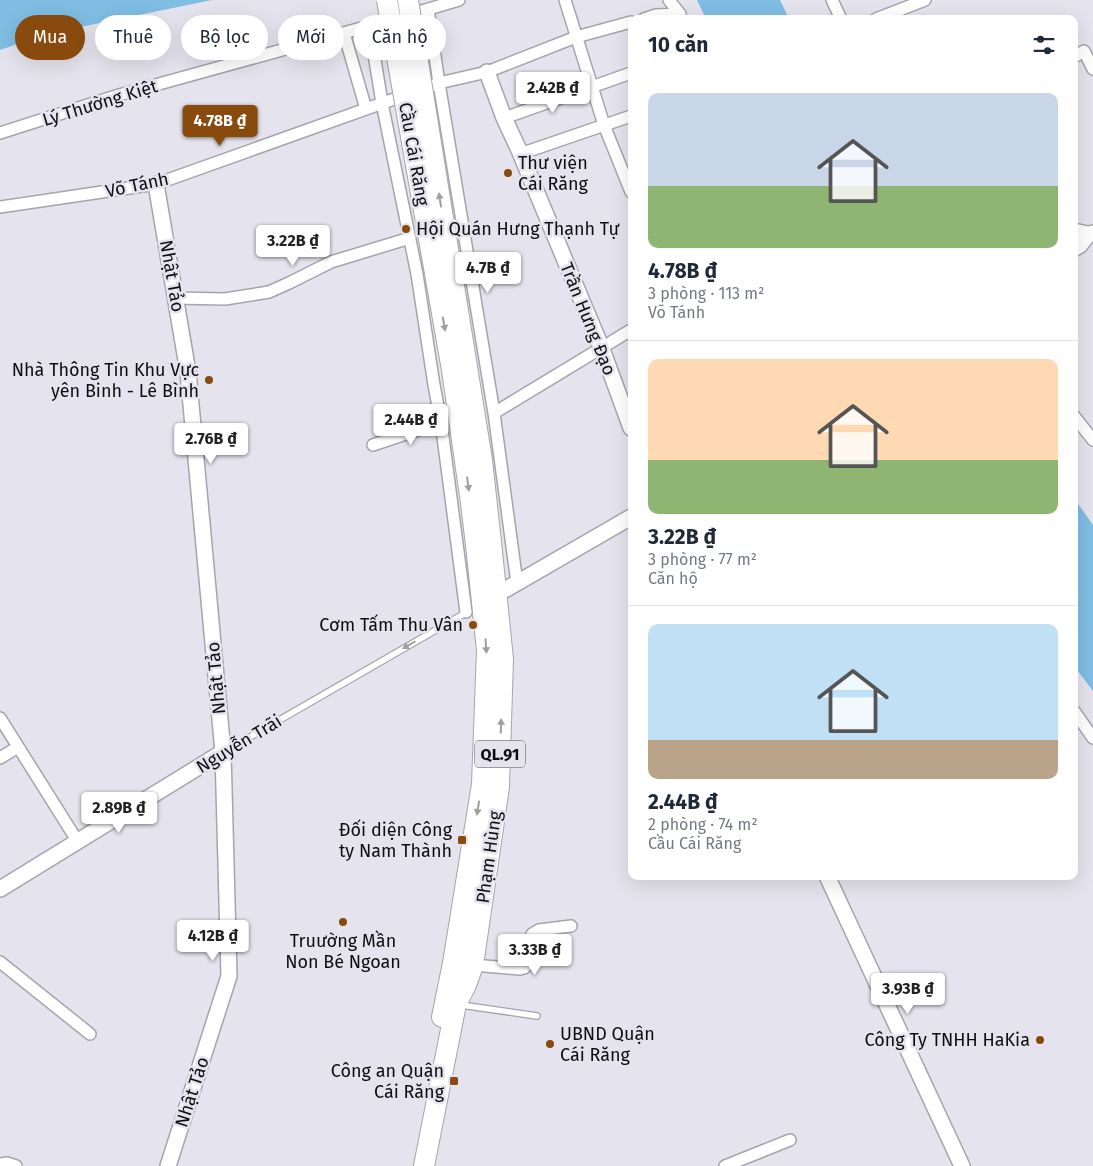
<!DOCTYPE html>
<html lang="vi">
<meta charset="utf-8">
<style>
:root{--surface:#fff;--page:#f6f6f7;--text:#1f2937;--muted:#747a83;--line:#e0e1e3;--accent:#884a0d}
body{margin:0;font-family:"Fira Sans",sans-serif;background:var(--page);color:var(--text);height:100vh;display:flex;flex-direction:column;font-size:19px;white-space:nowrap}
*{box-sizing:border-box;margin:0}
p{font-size:16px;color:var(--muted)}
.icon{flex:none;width:28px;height:28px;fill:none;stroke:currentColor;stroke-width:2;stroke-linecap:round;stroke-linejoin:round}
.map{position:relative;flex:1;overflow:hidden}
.details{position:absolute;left:628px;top:15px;width:450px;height:865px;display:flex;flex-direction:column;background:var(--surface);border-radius:10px;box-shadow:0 5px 20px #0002}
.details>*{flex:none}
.top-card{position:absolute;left:15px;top:15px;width:475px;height:45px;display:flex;gap:10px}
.price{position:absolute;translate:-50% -42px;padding:0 11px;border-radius:5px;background:#fff;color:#222;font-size:16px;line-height:32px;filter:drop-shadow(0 1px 2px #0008)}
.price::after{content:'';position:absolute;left:50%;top:30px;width:15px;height:11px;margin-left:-8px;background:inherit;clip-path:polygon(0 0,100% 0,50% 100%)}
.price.active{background:var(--accent);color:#fff}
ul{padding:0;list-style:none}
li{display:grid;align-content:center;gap:10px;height:265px;padding:0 20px}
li+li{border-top:1px solid var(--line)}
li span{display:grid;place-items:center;height:155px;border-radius:10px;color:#555}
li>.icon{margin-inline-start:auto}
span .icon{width:90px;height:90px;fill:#fffc;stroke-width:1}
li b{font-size:21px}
h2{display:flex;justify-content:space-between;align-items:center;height:60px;padding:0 20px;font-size:21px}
.chip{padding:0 18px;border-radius:22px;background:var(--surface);box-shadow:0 5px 20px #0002;font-size:18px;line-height:45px}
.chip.active{background:var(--accent);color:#fff}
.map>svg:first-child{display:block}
.water{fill:#7fbde3}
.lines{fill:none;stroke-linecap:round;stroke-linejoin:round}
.service-casing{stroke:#a5a4ad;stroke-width:8}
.minor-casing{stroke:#a5a4ad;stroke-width:14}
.tertiary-casing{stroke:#a5a4ad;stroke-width:18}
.trunk-casing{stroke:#a5a4ad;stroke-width:22}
.service{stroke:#fff;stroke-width:5.5}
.minor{stroke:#fff;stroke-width:11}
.tertiary{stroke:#fff;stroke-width:15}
.trunk{stroke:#fff;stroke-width:20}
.trunk-bridge-casing{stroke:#a5a4ad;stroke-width:22;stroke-linecap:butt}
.trunk-bridge{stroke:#fff;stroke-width:20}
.oneway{fill:#9f9fa0}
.poi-dot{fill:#884a0d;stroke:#e5e4ee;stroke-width:2}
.labels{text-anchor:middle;stroke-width:5;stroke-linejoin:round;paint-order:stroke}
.shield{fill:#e5e4ee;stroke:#4e4e53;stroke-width:1}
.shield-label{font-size:16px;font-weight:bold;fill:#0e0e11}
.street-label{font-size:18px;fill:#0e0e11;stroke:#e5e4ee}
.poi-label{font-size:18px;fill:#0e0e11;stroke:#e5e4ee;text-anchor:end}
</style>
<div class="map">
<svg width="1093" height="1166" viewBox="0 0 1093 1166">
<rect width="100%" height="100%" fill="#e5e4ee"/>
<path class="water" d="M0 0H212L46 34 0 50Z
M697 0H780L789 19H706Z
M1074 498 1093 525V691L1074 666Z"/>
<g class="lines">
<defs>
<path id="service" d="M224 752 467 612
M461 1005 537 1016"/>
<path id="minor" d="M565 0 604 125 631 192
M669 0 680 14 681 19
M832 0 841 19
M428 9 439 83 494 413 517 583
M422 11 459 0
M644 19 656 15 680 14
M876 19 925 0
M344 33 366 109
M373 48 382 103 417 274 434 385 441 422 466 612
M1074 57 1084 51 1093 69
M504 118 631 73
M0 133 119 95 394 19
M520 154 631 116
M0 207 156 184 439 83 487 72 576 37 631 22
M1074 229 1092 233 1081 247 1074 251
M175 298 225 299 269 292 289 283 331 262 410 238
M494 413 631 330
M1074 416 1093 440
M373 445 441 422
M1074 711 1093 738
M0 718 78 842
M0 758 18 747
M0 962 90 1034
M473 965 520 969 524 968 527 965 532 934 539 930 571 926
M0 1164 7 1163 16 1166
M725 1166 790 1140"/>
<path id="tertiary" d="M487 72 504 118 519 150 602 349 631 428
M156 184 188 372 223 752 229 976 168 1166
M1074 240 1093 233
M496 595 631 517
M827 876 962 1166
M0 889 223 752"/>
<path id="trunk" d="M442 1017 453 963 482 784 487 650 476 545
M424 1166 456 1004 466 985 473 965 499 787 503 659 491 542"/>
</defs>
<use href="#service" class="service-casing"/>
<use href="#minor" class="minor-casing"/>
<use href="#tertiary" class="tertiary-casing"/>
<use href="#trunk" class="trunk-casing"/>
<use href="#service" class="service"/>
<use href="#minor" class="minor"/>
<use href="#tertiary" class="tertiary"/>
<use href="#trunk" class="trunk"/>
<defs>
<path id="trunk-bridge" d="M387 0 452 370 471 503 476 545
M408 0 482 460 491 542"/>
</defs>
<use href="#trunk-bridge" class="trunk-bridge-casing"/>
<use href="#trunk-bridge" class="trunk-bridge"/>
</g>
<defs><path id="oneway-solid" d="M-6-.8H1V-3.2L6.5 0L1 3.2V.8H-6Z" transform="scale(1.25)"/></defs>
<g class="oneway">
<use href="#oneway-solid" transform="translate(440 200) rotate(-99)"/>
<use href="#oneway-solid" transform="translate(444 324) rotate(80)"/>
<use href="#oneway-solid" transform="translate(468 484) rotate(82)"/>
<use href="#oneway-solid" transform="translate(409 645) rotate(150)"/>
<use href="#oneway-solid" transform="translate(486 646) rotate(86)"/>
<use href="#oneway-solid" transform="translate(501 726) rotate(-88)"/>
<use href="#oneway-solid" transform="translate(478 808) rotate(99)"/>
</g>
<g class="poi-dot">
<circle cx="508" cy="173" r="5"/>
<circle cx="406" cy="229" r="5"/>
<circle cx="209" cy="380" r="5"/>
<circle cx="473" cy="625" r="5"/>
<rect x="457" y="835" width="10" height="10" rx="2.5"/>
<circle cx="343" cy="922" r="5"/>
<circle cx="1040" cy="1040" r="5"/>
<circle cx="550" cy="1044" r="5"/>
<rect x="449" y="1076" width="10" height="10" rx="2.5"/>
</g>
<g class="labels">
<rect class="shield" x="475" y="740.5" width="50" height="27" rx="4"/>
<g class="shield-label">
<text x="500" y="760">QL.91</text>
</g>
<g class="street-label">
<text transform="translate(100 103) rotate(-17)" y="6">Lý Thường Kiệt</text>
<text transform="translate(414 154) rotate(80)" y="6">Cầu Cái Răng</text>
<text transform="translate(137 185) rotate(-12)" y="6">Võ Tánh</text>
<text transform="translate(172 276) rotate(80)" y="6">Nhật Tảo</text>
<text transform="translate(588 319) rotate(68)" y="6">Trần Hưng Đạo</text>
<text transform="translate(216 678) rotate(-95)" y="6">Nhật Tảo</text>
<text transform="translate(239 744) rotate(-31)" y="6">Nguyễn Trãi</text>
<text transform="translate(489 857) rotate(-82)" y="6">Phạm Hùng</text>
<text transform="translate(192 1092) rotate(-72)" y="6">Nhật Tảo</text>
</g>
<g class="poi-label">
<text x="518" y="169" text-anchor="start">Thư viện<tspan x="518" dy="21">Cái Răng</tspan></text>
<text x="416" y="235" text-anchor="start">Hội Quán Hưng Thạnh Tự</text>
<text x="199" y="376">Nhà Thông Tin Khu Vực<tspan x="199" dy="21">yên Binh - Lê Bình</tspan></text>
<text x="463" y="631">Cơm Tấm Thu Vân</text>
<text x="452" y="836">Đối diện Công<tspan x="452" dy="21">ty Nam Thành</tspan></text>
<text x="343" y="947" text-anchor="middle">Truường Mần<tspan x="343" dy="21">Non Bé Ngoan</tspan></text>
<text x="560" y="1040" text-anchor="start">UBND Quận<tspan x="560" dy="21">Cái Răng</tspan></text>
<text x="1030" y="1046">Công Ty TNHH HaKia</text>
<text x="444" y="1077">Công an Quận<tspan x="444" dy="21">Cái Răng</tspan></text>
</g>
</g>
</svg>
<b class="price" style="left:553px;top:114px">2.42B ₫</b>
<b class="price active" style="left:220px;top:147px">4.78B ₫</b>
<b class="price" style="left:293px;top:267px">3.22B ₫</b>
<b class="price" style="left:488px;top:294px">4.7B ₫</b>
<b class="price" style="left:411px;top:446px">2.44B ₫</b>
<b class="price" style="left:211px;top:465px">2.76B ₫</b>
<b class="price" style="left:119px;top:834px">2.89B ₫</b>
<b class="price" style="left:213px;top:962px">4.12B ₫</b>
<b class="price" style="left:535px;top:976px">3.33B ₫</b>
<b class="price" style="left:908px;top:1015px">3.93B ₫</b>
<div class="top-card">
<a class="chip active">Mua</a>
<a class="chip">Thuê</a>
<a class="chip">Bộ lọc</a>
<a class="chip">Mới</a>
<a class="chip">Căn hộ</a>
</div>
<section class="details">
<h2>10 căn<svg class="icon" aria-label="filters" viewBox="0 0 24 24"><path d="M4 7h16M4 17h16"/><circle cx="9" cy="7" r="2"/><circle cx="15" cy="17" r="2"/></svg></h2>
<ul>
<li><span style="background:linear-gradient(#c9d6e8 60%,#8fb573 0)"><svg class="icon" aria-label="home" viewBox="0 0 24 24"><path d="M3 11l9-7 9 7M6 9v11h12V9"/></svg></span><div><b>4.78B ₫</b><p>3 phòng · 113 m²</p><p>Võ Tánh</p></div></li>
<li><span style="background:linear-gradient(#ffd9b3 65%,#8fb573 0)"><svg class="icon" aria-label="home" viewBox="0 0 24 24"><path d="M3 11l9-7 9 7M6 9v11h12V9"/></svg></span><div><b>3.22B ₫</b><p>3 phòng · 77 m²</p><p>Căn hộ</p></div></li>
<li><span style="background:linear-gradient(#bfe0f5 75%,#b9a48a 0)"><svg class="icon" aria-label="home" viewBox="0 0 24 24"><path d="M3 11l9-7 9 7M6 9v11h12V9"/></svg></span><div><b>2.44B ₫</b><p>2 phòng · 74 m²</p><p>Cầu Cái Răng</p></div></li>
</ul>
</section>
</div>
